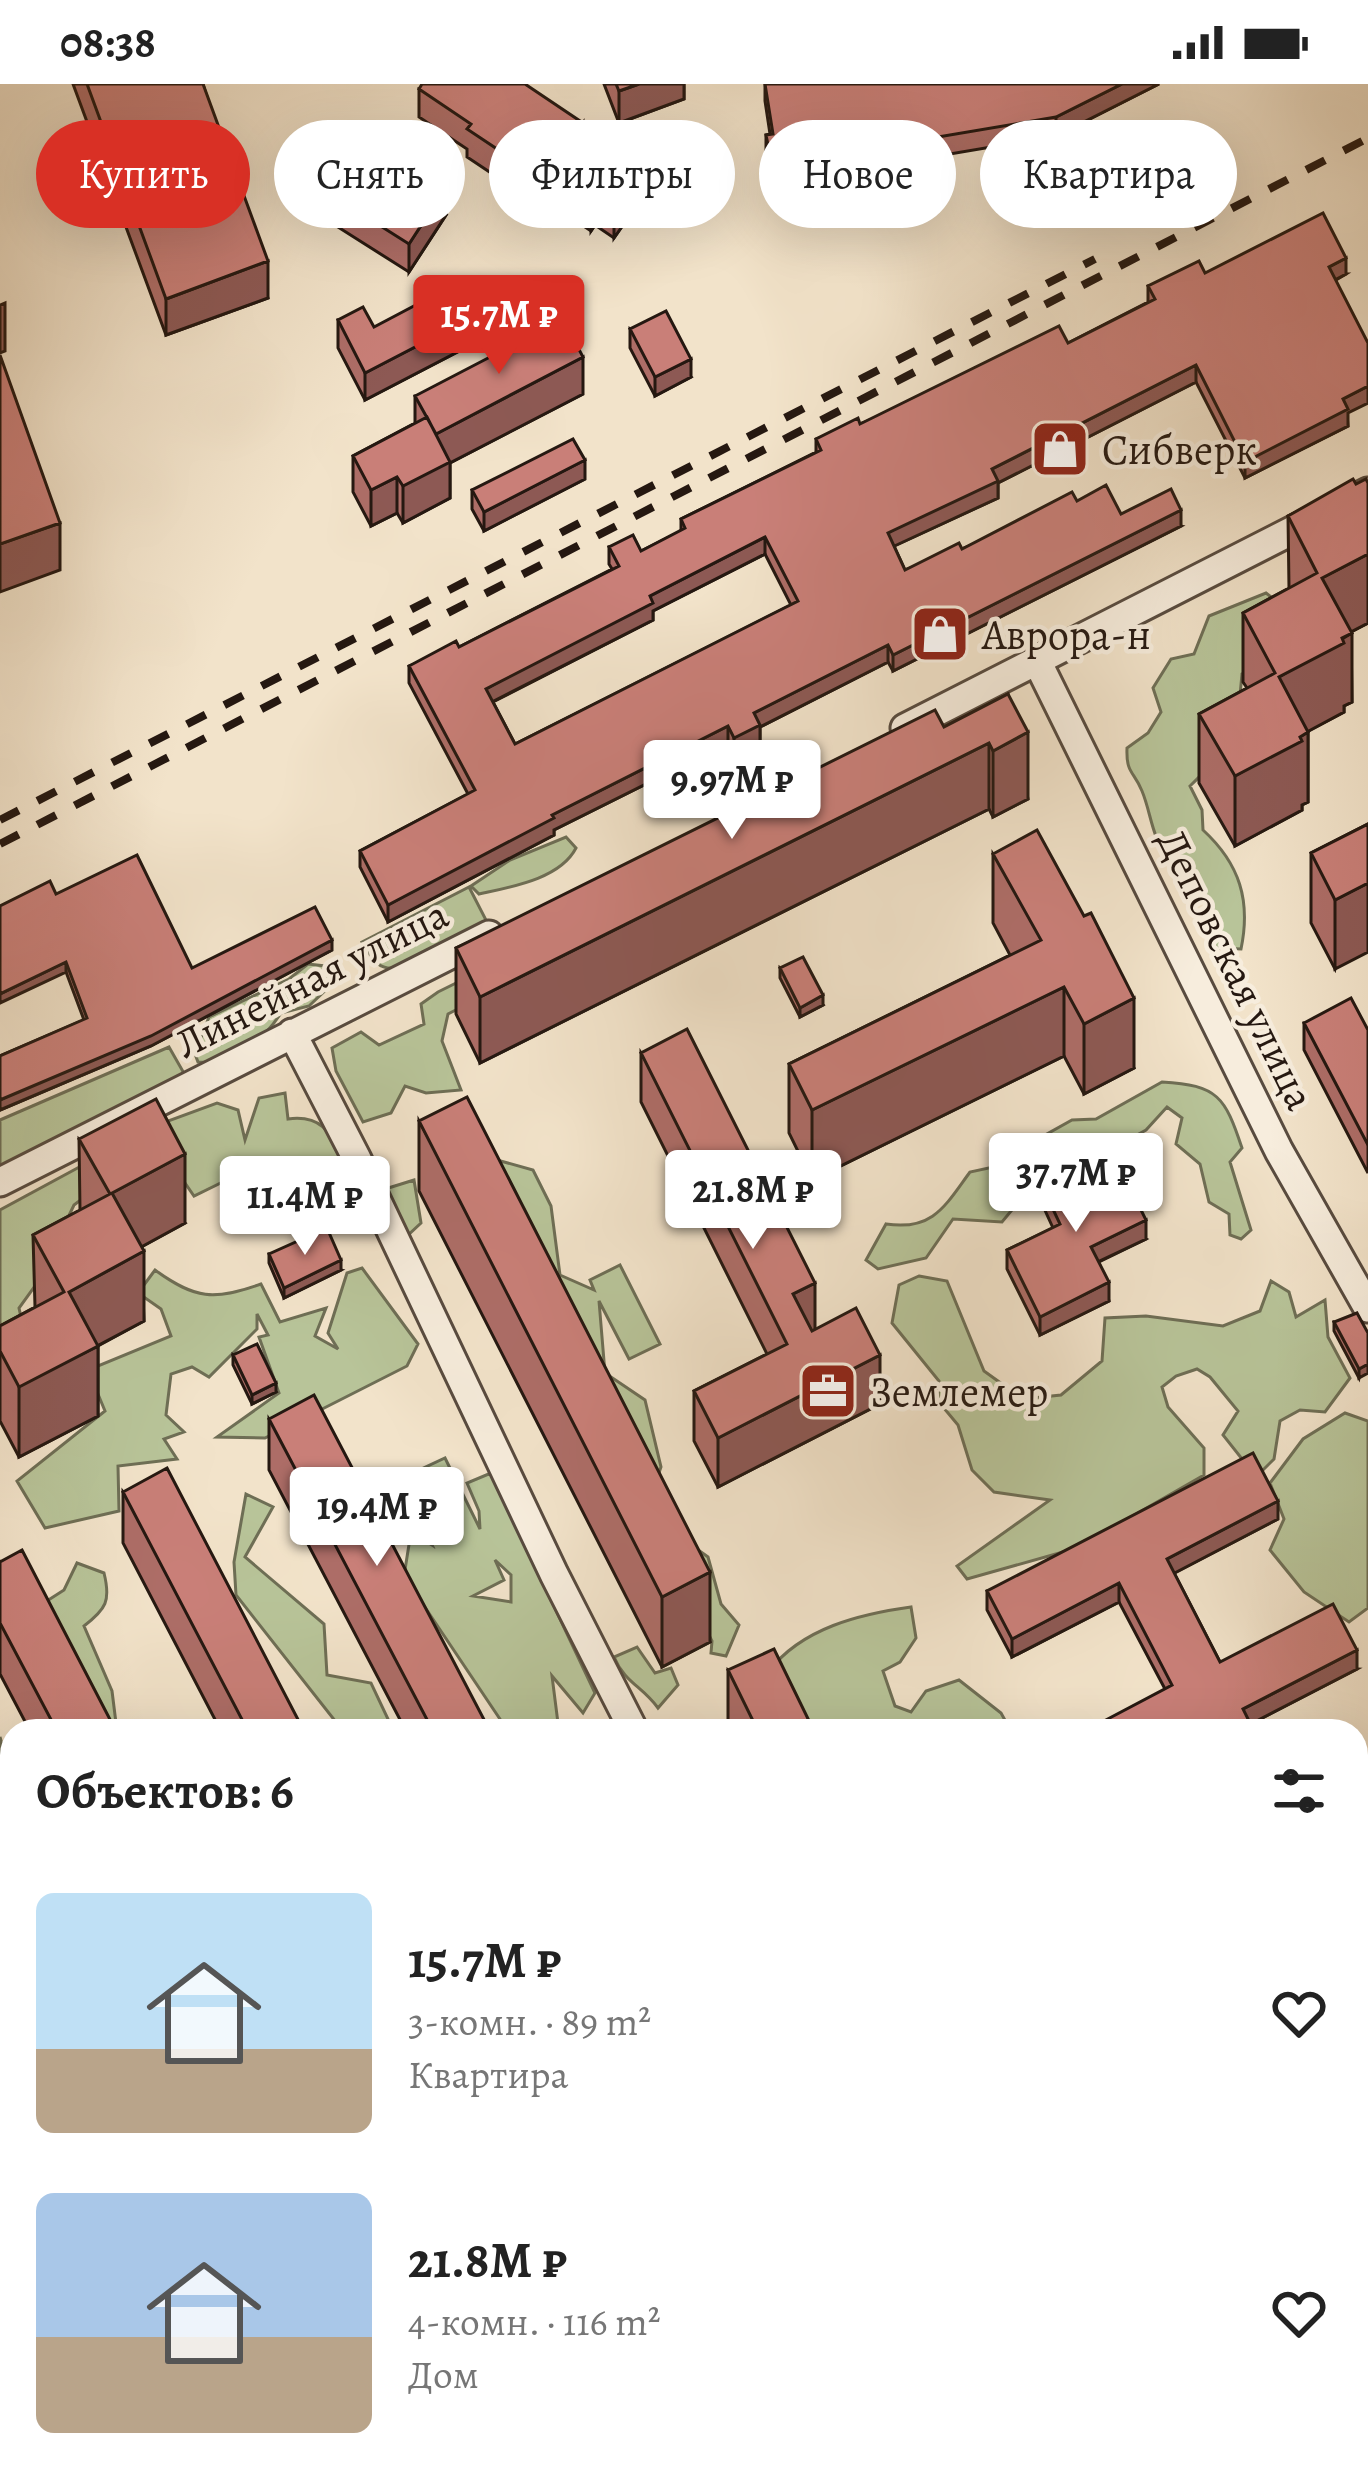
<!DOCTYPE html>
<html lang="ru">
<meta charset="utf-8">
<style>
:root{--surface:#fff;--page:#f2f2f2;--text:#222;--muted:#767676;--accent:#d93025}
body{margin:0;font-family:Alegreya,serif;background:var(--page);color:var(--text);height:100vh;display:flex;flex-direction:column;font-size:45px;white-space:nowrap}
*{box-sizing:border-box;margin:0}
p{font-size:39px;color:var(--muted)}
.icon{flex:none;width:66px;height:66px;fill:none;stroke:currentColor;stroke-width:2;stroke-linecap:round;stroke-linejoin:round}
.map{position:relative;flex:1;overflow:hidden}
.sheet{position:absolute;left:0px;top:1635px;width:1368px;height:771px;display:flex;flex-direction:column;background:var(--surface);border-radius:36px 36px 0 0;box-shadow:0 12px 48px #0002}
.sheet>*{flex:none}
.banner{position:absolute;left:36px;top:36px;width:1296px;height:108px;display:flex;gap:24px}
.price{position:absolute;translate:-50% -102px;padding:0 27px;border-radius:12px;background:#fff;color:#222;font-size:39px;line-height:78px;filter:drop-shadow(0 3px 6px #0008)}
.price::after{content:'';position:absolute;left:50%;top:72px;width:36px;height:27px;margin-left:-18px;background:inherit;clip-path:polygon(0 0,100% 0,50% 100%)}
.price.selected{background:var(--accent);color:#fff}
ul{padding:0;list-style:none}
li{display:flex;align-items:center;gap:36px;height:300px;padding:0 36px}
li span{display:grid;place-items:center;flex:none;width:336px;height:240px;border-radius:18px;color:#555}
li>.icon{margin-inline-start:auto}
span .icon{width:144px;height:144px;fill:#fffc;stroke-width:1}
li b{font-size:51px}
h2{display:flex;justify-content:space-between;align-items:center;height:144px;padding:0 36px;font-size:51px}
.pill{padding:0 42px;border-radius:54px;background:var(--surface);box-shadow:0 12px 48px #0002;font-size:42px;line-height:108px}
.pill.selected{background:var(--accent);color:#fff}
.status{display:flex;justify-content:space-between;align-items:center;height:84px;padding:0 60px;background:var(--surface);direction:ltr}
.status svg{height:33px;fill:currentColor}
.map>svg:first-child{display:block}
.green{fill:#b8c499;stroke:#6e6e55;stroke-width:3;fill-rule:evenodd}
.lines{fill:none;stroke-linecap:round;stroke-linejoin:round}
.street-casing{stroke:#584b3f;stroke-width:33}
.secondary-casing{stroke:#251811;stroke-width:45}
.street{stroke:#f7eddd;stroke-width:27}
.secondary{stroke:#f7eddd;stroke-width:39}
.rail{stroke:#251811;stroke-width:8;stroke-dasharray:21 21;stroke-linecap:butt}
.wall{fill:#ad6d67;stroke:#251811;stroke-width:3;fill-rule:evenodd}
.shaded-wall{fill:#8d5954;stroke:#251811;stroke-width:3}
.building{fill:#c97f78;stroke:#251811;stroke-width:3;fill-rule:evenodd}
.labels{text-anchor:middle;stroke-width:9;stroke-linejoin:round;paint-order:stroke}
.poi-label{font-size:42px;fill:#251811;stroke:#f7eddd;text-anchor:start}
.street-label{font-size:42px;fill:#251811;stroke:#f7eddd}
</style>
<div class="status"><b>08:38</b><svg viewBox="0 0 49 12"><path d="M0 12V9h3v3zM5 12V6h3v6zM10 12V3h3v9zM15 12V0h3v12zM26 1h20v11H26zM47 4h2v5h-2z"/></svg></div>
<div class="map">
<svg width="1368" height="2404" viewBox="0 0 1368 2404">
<rect width="100%" height="100%" fill="#f2e3ca"/>
<filter id="stains"><feTurbulence type="fractalNoise" baseFrequency=".00167" numOctaves="4"/><feColorMatrix values="0 0 0 0 .2 0 0 0 0 .09 0 0 0 0 .02 0 0 0 .5 -.17"/></filter>
<radialGradient id="worn" r=".72"><stop offset=".6" stop-color="#630" stop-opacity="0"/><stop offset="1" stop-color="#630" stop-opacity=".3"/></radialGradient>
<path class="green" d="M1266 509 1283 522 1272 574 1242 590C1240 633 1221 674 1190 702L1202 726 1203 746C1240 780 1251 817 1241 865L1216 864 1205 837 1211 819C1199 803 1186 792 1172 778 1151 756 1152 731 1142 707 1134 687 1126 690 1127 664L1148 649 1161 628 1153 604 1171 575 1194 570 1209 532Z
M566 753 576 764C560 795 511 803 479 810L471 802 510 776Z
M679 789 550 878 448 930 442 957 461 1006 426 1009 405 1002 391 1029 363 1038 336 987 332 964 361 948 379 961 424 940 421 920 438 908Z
M469 803 487 838 395 884C376 886 371 872 362 858Z
M308 880 325 882 332 900 309 922 281 929C263 957 233 981 198 978L195 970 209 933 289 895Z
M169 963 185 991 0 1084V1036Z
M1162 998C1218 1001 1225 1013 1242 1064L1230 1078 1251 1146 1241 1155 1230 1151 1229 1130 1209 1118 1200 1080 1176 1060 1182 1034 1167 1023 1146 1046 1106 1068 1084 1064 1053 1076 1002 1138 953 1135 926 1174 878 1185 866 1176 886 1140C933 1147 945 1122 970 1088L1012 1079 1022 1064 1072 1036 1096 1035Z
M285 1009 288 1035C325 1030 332 1053 348 1082L305 1102 285 1096 264 1111 237 1091 194 1112 165 1070 95 1105 74 1121 35 1202 19 1224 21 1233 0 1292V1126L157 1041 217 1019 238 1026 245 1056 259 1014Z
M497 1076 533 1086 551 1122 560 1191 594 1206 590 1196 620 1181 660 1260 629 1275 599 1217 605 1289 645 1316 661 1383 649 1418Z
M414 1096 421 1139 407 1152 382 1106Z
M362 1184 418 1260 407 1282 265 1354 217 1353 279 1309 259 1253 268 1251 257 1230V1245L209 1293 192 1283 171 1290 166 1331 184 1348 164 1355 177 1375 118 1382 119 1427 45 1444 17 1397 105 1327 88 1286 171 1252 161 1225 138 1209 155 1186C195 1215 214 1217 261 1200L280 1238 326 1224 315 1252 338 1265 328 1249 347 1189Z
M919 1192 947 1197 984 1287 1023 1315 1061 1311 1102 1277 1105 1234 1146 1232 1223 1242 1260 1227 1271 1197 1289 1208 1296 1233 1325 1216 1328 1253 1350 1294 1325 1328 1300 1326 1280 1337 1274 1375 1262 1387 1246 1380 1223 1351 1238 1327 1210 1293 1197 1285 1176 1292 1162 1303 1168 1323 1204 1364V1391L1077 1464 967 1495 957 1482 1050 1416 994 1408 972 1386 958 1341 938 1317 939 1297 892 1239 899 1201Z
M1345 1329 1368 1337V1524L1349 1538 1304 1508 1270 1466 1284 1435 1270 1399 1303 1355Z
M445 1374 480 1445 479 1427 467 1399 491 1389 595 1609 583 1629 552 1592 559 1647H508L404 1492 411 1448 432 1461 400 1395ZM495 1476 511 1491V1518L473 1512 504 1496Z
M246 1410 273 1423 245 1473 324 1540 327 1591 371 1599 388 1635V1647H343L236 1511 234 1478Z
M687 1458 708 1473 721 1520 739 1541 726 1572 711 1569 712 1557 676 1487Z
M77 1479 104 1489C111 1517 106 1525 84 1542L112 1607 117 1647H85L22 1533 64 1506Z
M911 1523 916 1554 900 1578 883 1587 895 1622 911 1628 926 1607 959 1596 1001 1629 1011 1647H787L769 1587C802 1544 860 1530 911 1523Z
M637 1563 655 1589 671 1584 678 1601 658 1624C642 1602 625 1599 614 1573Z
M0 1653 12 1698V1866L0 1836Z"/>
<g class="lines">
<defs>
<path id="street" d="M1038 579 1279 1067 1368 1224
M905 644 1368 408
M292 949 357 1075 554 1490 634 1647
M0 1098 489 851
M0 1990 12 2033
M110 2394 113 2404"/>
<path id="secondary" d="M1356 2007 1368 2001
M580 2404 599 2394"/>
</defs>
<use href="#street" class="street-casing"/>
<use href="#secondary" class="secondary-casing"/>
<use href="#street" class="street"/>
<use href="#secondary" class="secondary"/>
<path class="rail" d="M0 736 1095 175
M0 760 1368 54"/>
</g>
<path class="wall" d="M73 0H203L268 214 166 251Z
M604 0H684V15L619 39Z
M765 0H1159L1056 52 843 88 842 84 772 99 766 70V51L770 50 765 17Z
M419 5 583 56 607 84 632 128 614 154 595 141 591 147 531 107 527 113 467 73V65L419 33Z
M330 110 446 131 409 188 330 138Z
M1205 189 1346 190 1336 196 1348 342 1245 394 1196 298 998 399V414L894 462 905 486 962 465 1077 417 1121 430 1181 442 893 587 888 578 760 643V658L734 670 728 659 554 746V751L388 838 360 783V767L468 710 409 599V582L459 563 612 485 609 480V463L641 467 681 447V435L816 368V355L860 340 1068 259 1148 218V202ZM765 470 791 521 515 660 493 618 653 536V527Z
M338 236 374 243 465 264 365 316 338 264Z
M630 245 691 293 655 312 630 264Z
M583 310 450 379V414L403 439 397 429 371 442 353 408V372L415 339V312Z
M585 395 484 447 472 425V406Z
M1368 399V539L1351 548 1352 618 1344 622V628L1308 647V718L1302 721V726L1235 762 1199 699V630L1247 604 1243 598V529L1289 504 1288 432 1356 400Z
M1008 610 1028 715 993 733 989 725 480 979 456 930V864L944 643Z
M1368 740 1335 885 1311 839V769Z
M993 770 1134 984 1084 1010 1064 972 812 1096 789 1049V980L1010 871 993 839Z
M56 810 192 884 332 866 151 962 0 1026V972L84 936 66 888Z
M780 884 823 921 800 933 780 894Z
M1304 939 1368 946V1089L1304 966Z
M641 969 815 1245 880 1320 718 1403 694 1357V1307L767 1270 641 1018Z
M419 1037 710 1558 662 1583 419 1107Z
M79 1055 185 1139 141 1163 144 1237 98 1262V1332L19 1373 0 1337V1242L35 1223 33 1151 80 1126Z
M1043 1104 1146 1155 1099 1178 1109 1217 1040 1251 1007 1185V1166L1053 1144 1043 1122Z
M269 1170 341 1186 284 1214 269 1179Z
M1334 1238 1368 1249 1359 1294 1334 1247Z
M233 1271 276 1308 252 1320 233 1281Z
M269 1335 490 1647H406L269 1386Z
M123 1408 304 1647H221L123 1459Z
M1278 1435 1174 1489 1220 1578 1357 1585 1250 1640 1165 1605 1119 1518 1012 1573 987 1526V1507Z
M0 1478 116 1647H30L0 1590Z
M728 1586 814 1647H728Z
M203 2394H393L376 2404H208Z
M1068 2394H1163L1168 2404H1073Z
M1220 2394H1342L1323 2404H1301L1298 2399 1288 2404H1225Z"/>
<path class="shaded-wall" d="M639 0H684V15L619 39V7Z
M1122 0H1159L1056 52V33Z
M583 39V66L575 51Z
M842 65V84L772 99V80Z
M531 80V107L527 113V85Z
M632 100V128L614 154V127Z
M446 103V131L409 188V160Z
M595 114V141L591 147V120Z
M1346 174V190L1329 199V183Z
M268 177V214L166 251V215Z
M5 219V267L0 269V221Z
M465 237V264L365 316V289Z
M583 273V310L450 379V414L403 439V402L436 350Z
M691 275V293L655 312V293Z
M1196 281V298L998 399V414L888 465V449L992 385Z
M1368 302V319L1348 329V342L1245 394V378L1343 315Z
M585 376V395L484 447V428Z
M397 393V429L371 442V406Z
M1181 426V442L893 587V571Z
M60 439V486L0 508V460Z
M765 453V470L653 527V536L486 621V605L650 512Z
M1368 470V539L1322 563V494Z
M1352 549V618L1344 622V628L1279 663V593Z
M888 561V578L760 643V658L734 670V654L754 629Z
M728 642V659L554 746V751L388 838V821L552 731Z
M1028 648V715L993 733V667Z
M1308 648V718L1302 721V726L1235 762V692Z
M989 659V725L480 979V913Z
M1368 799V868L1335 885V816Z
M332 856V866L151 962 0 1026V1016Z
M66 878V888L0 919V910Z
M1064 903V972L812 1096V1026Z
M823 911V921L800 933V924Z
M1134 914V984L1084 1010V940Z
M185 1070V1139L112 1179V1109Z
M1146 1136V1155L1091 1181V1163Z
M144 1167V1237L80 1271 98 1262V1332L19 1373V1303L69 1208Z
M341 1176V1186L284 1214V1204Z
M1109 1198V1217L1040 1251V1233Z
M815 1199V1248L793 1259V1210Z
M880 1271V1320L718 1403V1354Z
M1368 1280V1289L1359 1294V1285Z
M276 1299V1308L252 1320V1311Z
M1278 1417V1435L1167 1493V1475Z
M710 1488V1558L662 1583V1513Z
M1119 1499V1518L1012 1573V1555Z
M1357 1566V1585L1243 1644V1625Z
M1368 1837V1873L1356 1879V1843Z
M1368 2185V2212L1356 2218V2191Z
M257 2394H269V2404H245V2401Z
M272 2394H393L376 2404H272Z
M804 2394H825L804 2404Z
M1267 2394H1298V2399L1288 2404H1248Z
M1306 2394H1342L1323 2404H1306Z"/>
<path class="building" d="M87 0H203L268 177 166 215Z
M422 0H525L583 39 575 51 607 72 601 80 632 100 614 127 595 114 591 120 531 80 527 85 467 45 471 40 419 5Z
M616 0H639L619 7Z
M765 0H1122L1056 33 843 69 842 65 772 80 766 51 773 50Z
M367 53 446 103 409 160 330 110Z
M1323 129 1346 174 1329 183 1368 259V302L1343 315 1348 325 1245 378 1196 281 992 385 998 397 888 449 905 486 959 459 962 465 1072 408 1077 417 1106 401 1121 430 1171 405 1181 426 893 571 888 561 754 629 760 641 734 654 728 642 552 731 554 734 388 821 360 767 475 706 409 582 456 557 459 563 619 482 609 463 633 451 641 467 685 444 681 435 821 366 816 355 858 334 860 340 1059 242 1068 259 1155 215 1148 202 1199 177 1205 189ZM765 453 798 517 515 660 486 605 653 519 650 512Z
M448 204 465 237 365 289 338 236 363 223 374 243Z
M666 227 691 275 655 293 630 245Z
M563 235 583 273 436 350 415 312Z
M0 271 60 439 0 460Z
M427 333 450 378 403 402 397 393 371 406 353 372Z
M573 355 585 376 484 428 472 406Z
M1353 395 1356 400 1366 395 1368 399V470L1322 494 1352 549 1342 554 1344 559 1279 593 1308 648 1300 653 1302 657 1235 692 1199 630 1275 589 1243 529 1317 489 1288 432Z
M1008 610 1028 648 993 667 989 659 480 913 456 864 935 626 944 643Z
M1368 740V799L1335 816 1311 769Z
M1037 746 1084 832 1091 829 1134 914 1084 940 1064 903 812 1026 789 980 1041 856 993 770Z
M137 771 192 884 315 823 332 856 151 952 0 1016V972L87 934 66 878 0 910V822L50 797 56 810Z
M803 873 823 911 800 924 780 884Z
M1351 914 1368 946V1061L1304 939Z
M687 945 815 1199 793 1210 812 1247 856 1224 880 1271 718 1354 694 1307 787 1260 641 969Z
M467 1013 710 1488 662 1513 419 1037Z
M156 1015 185 1070 112 1109 144 1167 69 1208 98 1262 19 1303 0 1267V1242L64 1208 33 1151 110 1110 79 1055Z
M1113 1069 1146 1136 1091 1163 1109 1198 1040 1233 1007 1166 1060 1140 1043 1104Z
M327 1144 341 1176 284 1204 269 1170Z
M1357 1229 1368 1249V1280L1359 1285 1334 1238Z
M257 1260 276 1299 252 1311 233 1271Z
M314 1311 490 1647H433L269 1335Z
M1253 1369 1278 1417 1167 1475 1220 1578 1333 1520 1357 1566 1243 1625 1254 1647H1085L1172 1601 1119 1499 1012 1555 987 1507Z
M167 1384 304 1647H248L123 1408Z
M22 1466 116 1647H57L0 1539V1478Z
M774 1565 814 1647H758L728 1586Z
M1368 1726V1837L1356 1843V1732Z
M1368 2123V2185L1356 2191V2129Z
M0 2203 12 2251V2394H48L50 2404H0Z
M241 2394H257L245 2401Z
M1103 2394H1163L1168 2404H1108Z
M1231 2394H1267L1248 2404H1237Z"/>
<defs>
<symbol id="shop-square" viewBox="-11 -11 22 22"><rect x="-9" y="-9" width="18" height="18" rx="4" fill="#8f2418" stroke="#f7eddd"/><path d="M-5-2.5h2.3a2.7 3.5 0 0 1 5.4 0H5L5.5 6h-11ZM-1.5-2.5h3a1.5 2.3 0 0 0-3 0Z" fill="#fff"/></symbol>
<symbol id="office-square" viewBox="-11 -11 22 22"><rect x="-9" y="-9" width="18" height="18" rx="4" fill="#8f2418" stroke="#f7eddd"/><path d="M-6-3h4V-5.5h4V-3h4V5H-6ZM-1-4.5V-3h2v-1.5ZM-6 0V1H6V0Z" fill="#fff"/></symbol>
</defs>
<g fill-rule="evenodd">
<use href="#shop-square" x="1027" y="332" width="66" height="66"/>
<use href="#shop-square" x="907" y="517" width="66" height="66"/>
<use href="#office-square" x="795" y="1274" width="66" height="66"/>
</g>
<g class="labels">
<g class="poi-label">
<text x="1102" y="380">Сибверк</text>
<text x="982" y="565">Аврора-н</text>
<text x="870" y="1322">Землемер</text>
</g>
<g class="street-label">
<text transform="translate(1237 885) rotate(64)" y="15">Деповская улица</text>
<text transform="translate(311 894) rotate(-27)" y="15">Линейная улица</text>
</g>
</g>
<rect width="100%" height="100%" filter="url(#stains)"/>
<rect width="100%" height="100%" fill="url(#worn)"/>
</svg>
<b class="price selected" style="left:499px;top:293px">15.7M ₽</b>
<b class="price" style="left:732px;top:758px">9.97M ₽</b>
<b class="price" style="left:1076px;top:1151px">37.7M ₽</b>
<b class="price" style="left:753px;top:1168px">21.8M ₽</b>
<b class="price" style="left:305px;top:1174px">11.4M ₽</b>
<b class="price" style="left:377px;top:1485px">19.4M ₽</b>
<div class="banner">
<a class="pill selected">Купить</a>
<a class="pill">Снять</a>
<a class="pill">Фильтры</a>
<a class="pill">Новое</a>
<a class="pill">Квартира</a>
</div>
<section class="sheet">
<h2>Объектов: 6<svg class="icon" aria-label="filters" viewBox="0 0 24 24"><path d="M4 7h16M4 17h16"/><circle cx="9" cy="7" r="2"/><circle cx="15" cy="17" r="2"/></svg></h2>
<ul>
<li><span style="background:linear-gradient(#bfe0f5 65%,#b9a48a 0)"><svg class="icon" aria-label="home" viewBox="0 0 24 24"><path d="M3 11l9-7 9 7M6 9v11h12V9"/></svg></span><div><b>15.7M ₽</b><p>3-комн. · 89 m²</p><p>Квартира</p></div><svg class="icon" aria-label="heart" viewBox="0 0 24 24"><path d="M12 20l-8-8c-3-5 5-10 8-4 3-6 11-1 8 4z"/></svg></li>
<li><span style="background:linear-gradient(#a9c7e8 60%,#b9a48a 0)"><svg class="icon" aria-label="home" viewBox="0 0 24 24"><path d="M3 11l9-7 9 7M6 9v11h12V9"/></svg></span><div><b>21.8M ₽</b><p>4-комн. · 116 m²</p><p>Дом</p></div><svg class="icon" aria-label="heart" viewBox="0 0 24 24"><path d="M12 20l-8-8c-3-5 5-10 8-4 3-6 11-1 8 4z"/></svg></li>
</ul>
</section>
</div>
